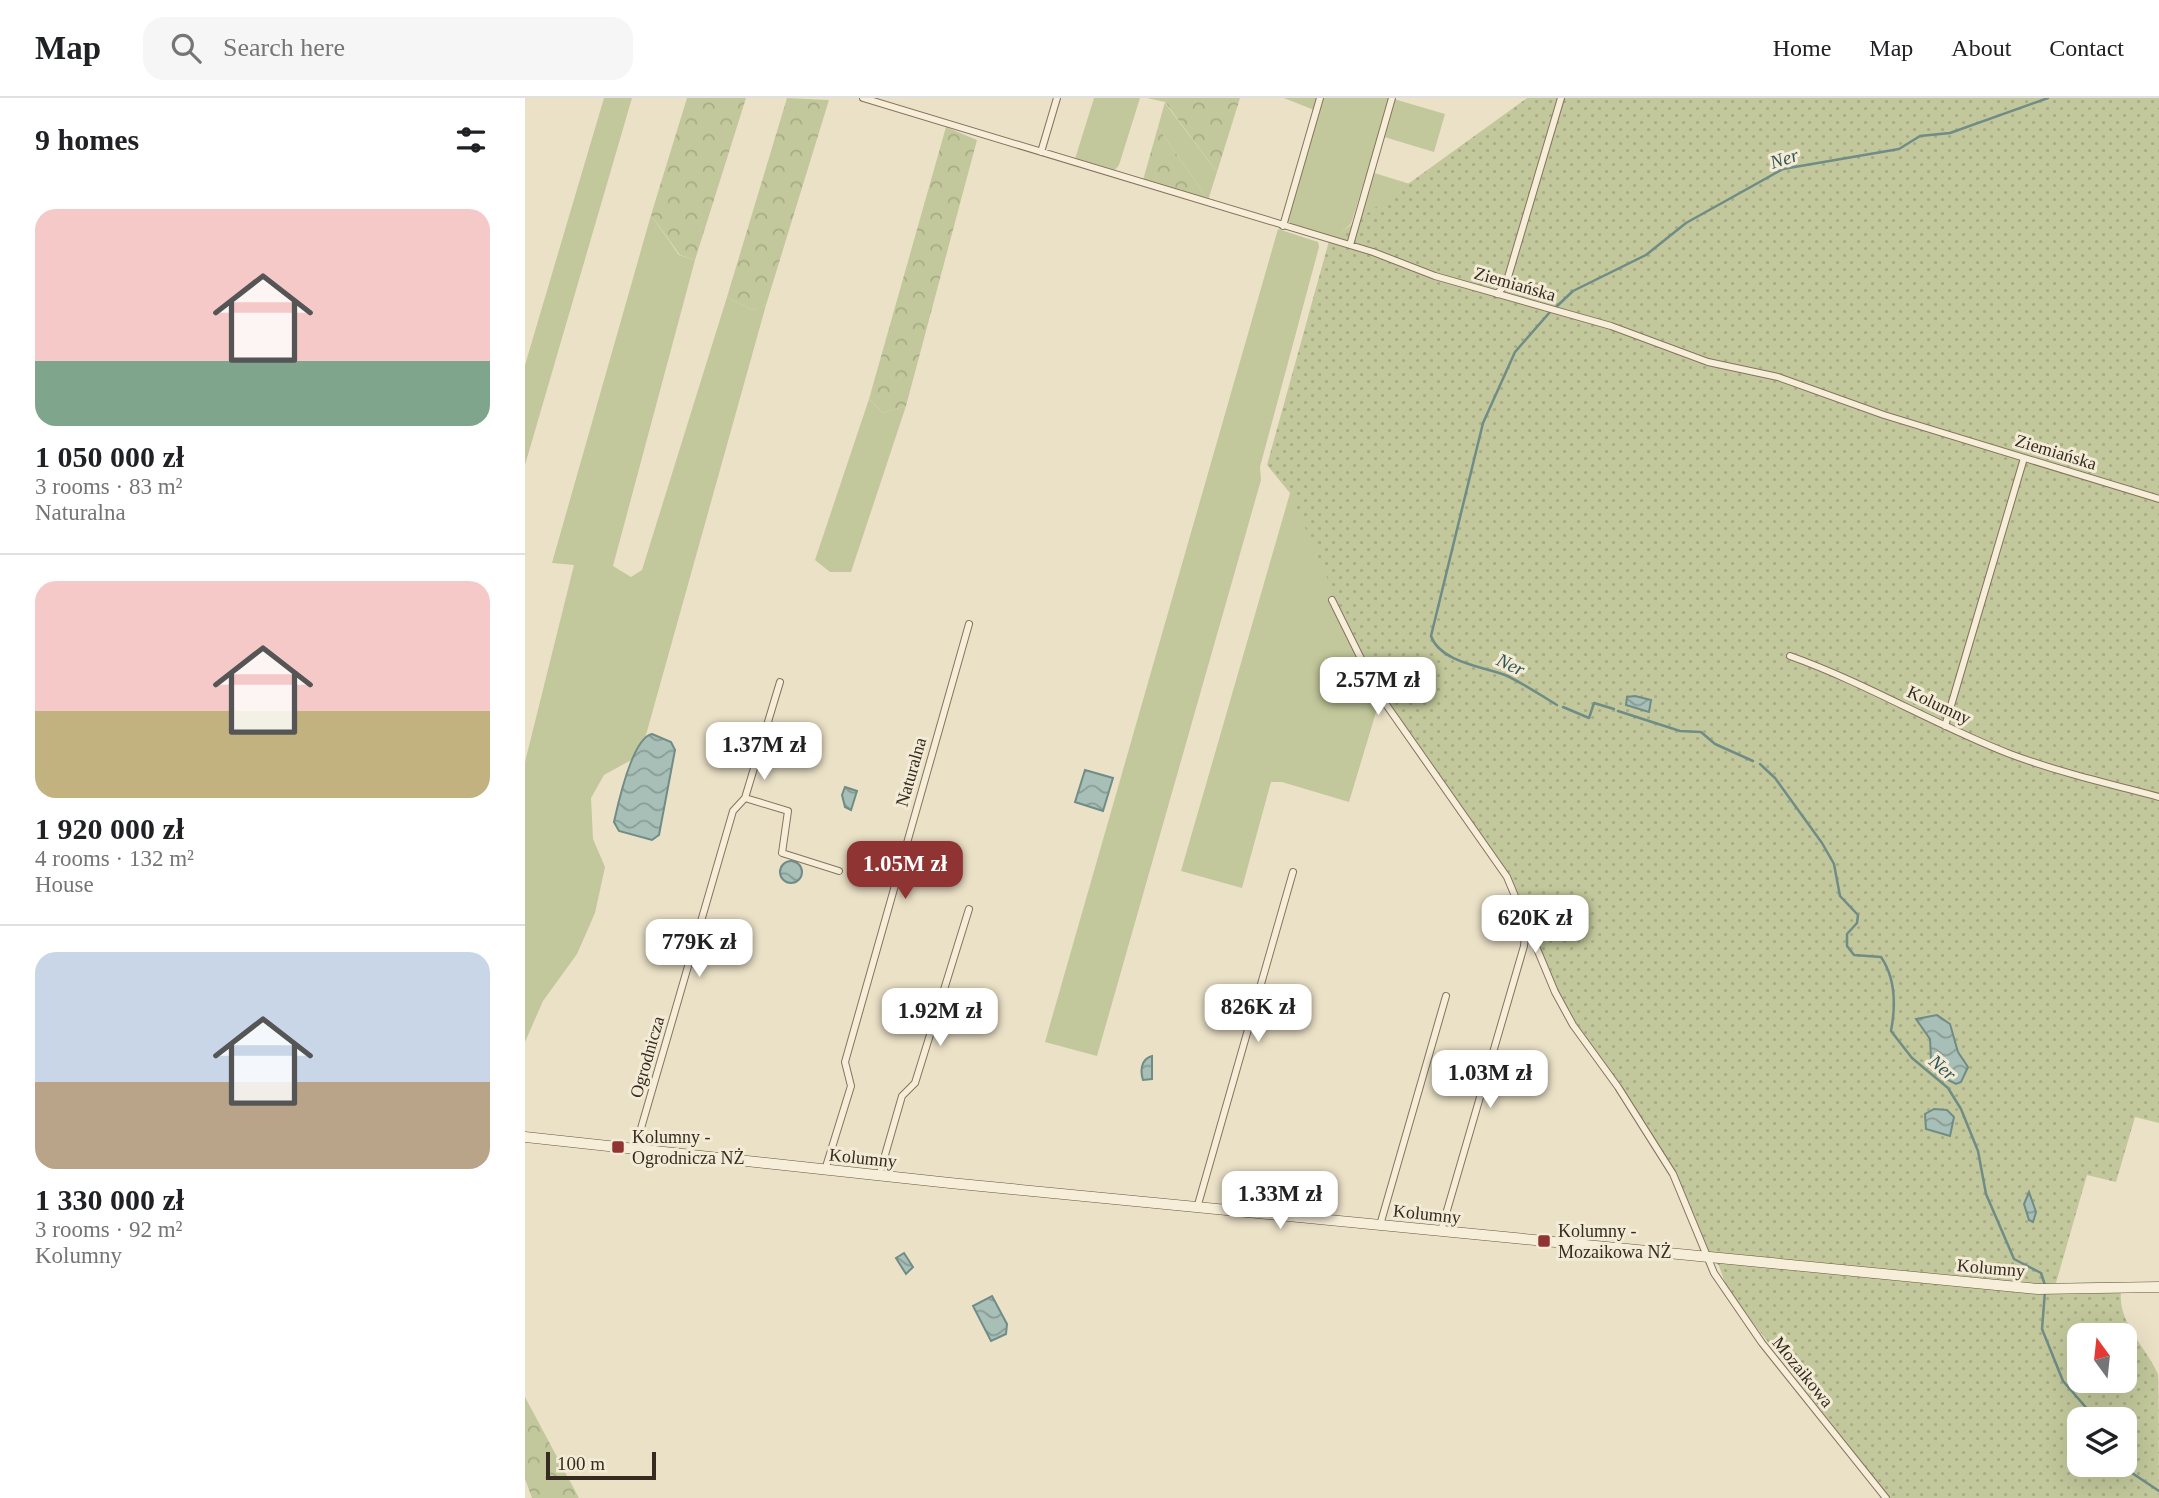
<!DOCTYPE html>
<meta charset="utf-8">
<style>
:root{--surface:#fff;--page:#f6f6f6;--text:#202124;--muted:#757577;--line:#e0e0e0;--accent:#8f3433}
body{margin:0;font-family:Georgia,serif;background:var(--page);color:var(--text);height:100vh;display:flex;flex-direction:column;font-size:26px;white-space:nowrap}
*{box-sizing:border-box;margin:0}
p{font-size:23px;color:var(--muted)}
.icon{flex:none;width:38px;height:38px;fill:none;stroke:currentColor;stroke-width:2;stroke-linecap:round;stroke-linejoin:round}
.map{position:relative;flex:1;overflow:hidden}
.details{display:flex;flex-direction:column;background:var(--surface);width:525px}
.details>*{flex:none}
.needle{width:46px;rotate:345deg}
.tools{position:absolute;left:1542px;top:1225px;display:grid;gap:14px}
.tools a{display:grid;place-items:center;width:70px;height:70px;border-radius:14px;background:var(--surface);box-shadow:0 7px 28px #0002;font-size:35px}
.scale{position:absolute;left:21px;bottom:18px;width:110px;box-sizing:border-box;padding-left:7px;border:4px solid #362b20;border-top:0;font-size:19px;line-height:24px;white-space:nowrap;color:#362b20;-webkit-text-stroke:5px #f3ebd6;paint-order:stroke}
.price{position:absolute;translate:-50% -60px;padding:0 16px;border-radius:14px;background:#fff;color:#222;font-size:23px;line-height:46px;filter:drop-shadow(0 2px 4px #0008)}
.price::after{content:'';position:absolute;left:50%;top:42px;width:21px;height:16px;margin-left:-10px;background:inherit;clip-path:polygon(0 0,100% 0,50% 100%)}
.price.active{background:var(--accent);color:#fff}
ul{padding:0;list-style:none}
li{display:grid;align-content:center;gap:14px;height:371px;padding:0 35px}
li+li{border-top:2px solid var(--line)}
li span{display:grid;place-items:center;height:217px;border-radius:21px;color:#555}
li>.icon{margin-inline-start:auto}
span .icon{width:126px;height:126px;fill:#fffc;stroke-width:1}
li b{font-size:30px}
h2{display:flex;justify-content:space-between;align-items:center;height:84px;padding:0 35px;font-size:30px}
header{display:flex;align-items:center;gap:42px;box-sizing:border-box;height:98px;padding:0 35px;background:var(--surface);border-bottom:2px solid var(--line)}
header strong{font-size:33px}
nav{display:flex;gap:38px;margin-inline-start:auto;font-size:24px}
.search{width:490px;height:63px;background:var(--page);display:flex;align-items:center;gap:18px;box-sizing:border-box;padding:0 24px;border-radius:21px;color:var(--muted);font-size:26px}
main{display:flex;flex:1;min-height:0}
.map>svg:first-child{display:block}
.grass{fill:#c2c89b}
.forest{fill:url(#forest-crowns)}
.park{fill:url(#park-dots);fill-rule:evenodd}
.water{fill:url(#water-waves);stroke:#6f8c86;stroke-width:2}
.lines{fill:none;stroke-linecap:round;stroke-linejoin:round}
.stream{stroke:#6f8c86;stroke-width:2.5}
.street-casing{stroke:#85735e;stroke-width:8}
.secondary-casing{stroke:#675541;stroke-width:11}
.street{stroke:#f6eed9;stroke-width:6}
.secondary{stroke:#f6eed9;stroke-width:10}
.poi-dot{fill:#8f3433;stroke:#f3ebd6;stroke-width:2.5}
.labels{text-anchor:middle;stroke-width:6;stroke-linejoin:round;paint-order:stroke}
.street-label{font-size:18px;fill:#362b20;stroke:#f3ebd6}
.poi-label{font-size:18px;fill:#362b20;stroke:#f3ebd6;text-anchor:start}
.water-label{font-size:19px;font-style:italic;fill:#315553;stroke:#f3ebd6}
</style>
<header>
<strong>Map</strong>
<div class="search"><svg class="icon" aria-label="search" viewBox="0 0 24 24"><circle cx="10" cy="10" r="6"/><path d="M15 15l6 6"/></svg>Search here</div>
<nav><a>Home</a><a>Map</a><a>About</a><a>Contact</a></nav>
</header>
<main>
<section class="details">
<h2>9 homes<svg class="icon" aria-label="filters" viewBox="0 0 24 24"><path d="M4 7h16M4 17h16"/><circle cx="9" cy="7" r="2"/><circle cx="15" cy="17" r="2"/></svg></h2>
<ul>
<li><span style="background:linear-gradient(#f6c9c9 70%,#7fa58c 0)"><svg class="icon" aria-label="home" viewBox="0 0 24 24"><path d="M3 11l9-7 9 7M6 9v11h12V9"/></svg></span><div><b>1 050 000 zł</b><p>3 rooms · 83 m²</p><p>Naturalna</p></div></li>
<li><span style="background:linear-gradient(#f6c9c9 60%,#c2b280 0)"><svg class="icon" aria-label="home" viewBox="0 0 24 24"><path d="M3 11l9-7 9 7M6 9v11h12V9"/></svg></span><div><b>1 920 000 zł</b><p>4 rooms · 132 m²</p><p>House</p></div></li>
<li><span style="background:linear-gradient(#c9d6e8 60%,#b9a48a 0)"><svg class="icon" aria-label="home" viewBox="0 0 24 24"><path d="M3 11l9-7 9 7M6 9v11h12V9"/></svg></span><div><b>1 330 000 zł</b><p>3 rooms · 92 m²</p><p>Kolumny</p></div></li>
</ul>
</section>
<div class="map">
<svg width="1634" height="1400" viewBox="0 0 1634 1400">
<defs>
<pattern id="forest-crowns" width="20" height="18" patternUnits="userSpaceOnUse" patternTransform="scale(1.75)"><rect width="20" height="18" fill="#c2c89b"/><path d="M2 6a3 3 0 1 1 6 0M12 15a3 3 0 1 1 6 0" fill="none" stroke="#a7ac85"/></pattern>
<pattern id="park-dots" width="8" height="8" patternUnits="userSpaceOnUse" patternTransform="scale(1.75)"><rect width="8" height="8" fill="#c2c89b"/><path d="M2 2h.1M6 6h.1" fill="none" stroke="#a7ac85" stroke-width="1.8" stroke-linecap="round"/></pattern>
<pattern id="water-waves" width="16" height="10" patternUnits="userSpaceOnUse" patternTransform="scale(1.75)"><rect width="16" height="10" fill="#a8bfb8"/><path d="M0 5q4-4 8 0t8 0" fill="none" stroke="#8a9b95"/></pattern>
</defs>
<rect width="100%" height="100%" fill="#ebe1c7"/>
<path class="grass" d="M79 0H107L0 367V267Z
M569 0H615L594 67 590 72 550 61Z
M622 0H641L640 5 692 74 683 102 633 29 640 4Z
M759 0H865L826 126 811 139 756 125 789 12Z
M869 1 920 16 909 54 856 38Z
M846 74 898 90 828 132Z
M126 117 154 157 170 162 88 468 106 479 117 472 202 199 228 212 241 207 121 637 108 661 79 677 66 700 68 741 80 769 70 815 52 856 18 903 0 944V664L49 467 27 465Z
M753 131 793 144 794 149 735 369 736 382 572 958 520 944Z
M834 156 861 581 824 704 757 684H746L717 790 656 773Z
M344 301 358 315 381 308 326 474H305L290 462Z"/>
<path class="forest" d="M162 0H221L170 162 155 157 126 117Z
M262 0 304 2 241 207 228 212 202 199Z
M641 0H715L692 74 640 4Z
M421 29 452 42 381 308 358 315 344 301Z
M633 29 683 102 618 82Z
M0 1299 54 1400H7L0 1381Z"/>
<path class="park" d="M1002 0H1634V1025L1610 1019 1591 1084 1562 1077 1531 1185 1598 1184C1587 1220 1619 1245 1633 1276 1634 1288 1634 1380 1634 1400H1365L1203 1193 1194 1168 1179 1151 1141 1060 1105 1002 1064 949 1032 895 987 789 853 596 765 395 742 367 804 143ZM1554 1237H1600V1283H1554ZM1554 1321H1600V1367H1554Z"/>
<path class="water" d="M1110 598 1126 602 1124 614 1101 607 1102 599Z
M127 636 146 644 150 652 134 737 127 742 94 733 89 724C93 706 107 640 127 636Z
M560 672 588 680 578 713 550 704Z
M320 689 332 693 326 712 320 709 317 697Z
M255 774a11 11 0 1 1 22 0a11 11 0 1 1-22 0Z
M1412 917 1425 926 1433 954 1443 969 1436 984 1431 986 1421 981 1406 962 1405 941 1391 921Z
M627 958V981L618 982C615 973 616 961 627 958Z
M1422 1012 1429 1019 1425 1038 1401 1031 1400 1016 1409 1011Z
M1504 1094 1511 1114 1508 1124 1504 1122 1499 1106Z
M379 1155 388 1169 381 1176 371 1160Z
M467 1198 482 1226 481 1236 466 1243 448 1208Z"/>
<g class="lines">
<path class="stream" d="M1030 210 1048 193 1121 157 1161 125 1258 71 1374 51 1395 38 1425 35 1523 0
M1025 214 990 254 958 325 906 538C915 564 958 569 980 577 998 585 1015 597 1032 607
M1038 609 1064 620 1069 605 1089 611
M1093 613 1155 633 1176 634 1190 646 1228 663
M1235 666 1250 680 1297 745 1309 766 1315 798 1333 817 1332 825 1322 836V848L1329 857 1356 859C1371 881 1371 907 1366 933L1387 960 1423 990 1436 1011 1453 1053 1461 1096 1489 1161 1516 1175 1520 1187
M1520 1193 1517 1231 1538 1283 1571 1321
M1595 1367 1634 1393"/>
<defs>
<path id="street" d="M338 0 848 154 910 178 1086 228 1183 264 1253 279 1359 317 1634 401
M516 54 532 0
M758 128 795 0
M825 147 867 0
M972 196 981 186 1036 0
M807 502 853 595 982 779 1030 894 1048 927 1093 989 1148 1076 1189 1175 1237 1245 1361 1400
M1265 558C1341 585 1410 627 1485 656 1533 674 1585 686 1634 699
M1420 628 1499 360
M220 700 263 713 257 755 314 773
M110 1051 208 713 220 700 255 584
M300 1072 326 988 320 964 444 526
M354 1078 377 998 390 985 444 811
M672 1110 768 774
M855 1127 921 898
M916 1133 999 848 1001 828"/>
<path id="secondary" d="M0 1039 425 1085 1513 1191 1634 1189"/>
</defs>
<use href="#street" class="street-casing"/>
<use href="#secondary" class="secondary-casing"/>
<use href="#street" class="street"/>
<use href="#secondary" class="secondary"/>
</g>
<g class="poi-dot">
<rect x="86" y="1042" width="14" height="14" rx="3.5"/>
<rect x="1012" y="1136" width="14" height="14" rx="3.5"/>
</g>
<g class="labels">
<g class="street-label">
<text transform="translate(990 186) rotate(16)" y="6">Ziemiańska</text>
<text transform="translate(1531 354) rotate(17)" y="6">Ziemiańska</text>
<text transform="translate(1414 607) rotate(25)" y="6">Kolumny</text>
<text transform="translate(386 674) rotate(-74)" y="6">Naturalna</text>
<text transform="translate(122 959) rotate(-74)" y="6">Ogrodnicza</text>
<text transform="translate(338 1060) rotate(6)" y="6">Kolumny</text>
<text transform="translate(902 1116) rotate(6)" y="6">Kolumny</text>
<text transform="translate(1466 1170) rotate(5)" y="6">Kolumny</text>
<text transform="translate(1278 1274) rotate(51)" y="6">Mozaikowa</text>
</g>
<g class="poi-label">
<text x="107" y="1045">Kolumny -<tspan x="107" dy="21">Ogrodnicza NŻ</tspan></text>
<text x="1033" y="1139">Kolumny -<tspan x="1033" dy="21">Mozaikowa NŻ</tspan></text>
</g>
<g class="water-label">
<text transform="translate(1259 60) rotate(-18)" y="7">Ner</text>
<text transform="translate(986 566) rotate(25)" y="7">Ner</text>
<text transform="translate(1418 969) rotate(41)" y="7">Ner</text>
</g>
</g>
</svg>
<div class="tools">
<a><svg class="needle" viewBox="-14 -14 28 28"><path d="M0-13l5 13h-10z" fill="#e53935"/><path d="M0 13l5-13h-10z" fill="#757577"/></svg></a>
<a><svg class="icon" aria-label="layers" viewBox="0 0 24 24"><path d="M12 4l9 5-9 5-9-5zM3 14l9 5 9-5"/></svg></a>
</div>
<div class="scale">100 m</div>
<b class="price" style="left:853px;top:619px">2.57M zł</b>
<b class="price" style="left:239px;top:684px">1.37M zł</b>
<b class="price active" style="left:380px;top:803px">1.05M zł</b>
<b class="price" style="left:1010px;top:857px">620K zł</b>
<b class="price" style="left:174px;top:881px">779K zł</b>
<b class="price" style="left:733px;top:946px">826K zł</b>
<b class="price" style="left:415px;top:950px">1.92M zł</b>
<b class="price" style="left:965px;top:1012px">1.03M zł</b>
<b class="price" style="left:755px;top:1133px">1.33M zł</b>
</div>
</main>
